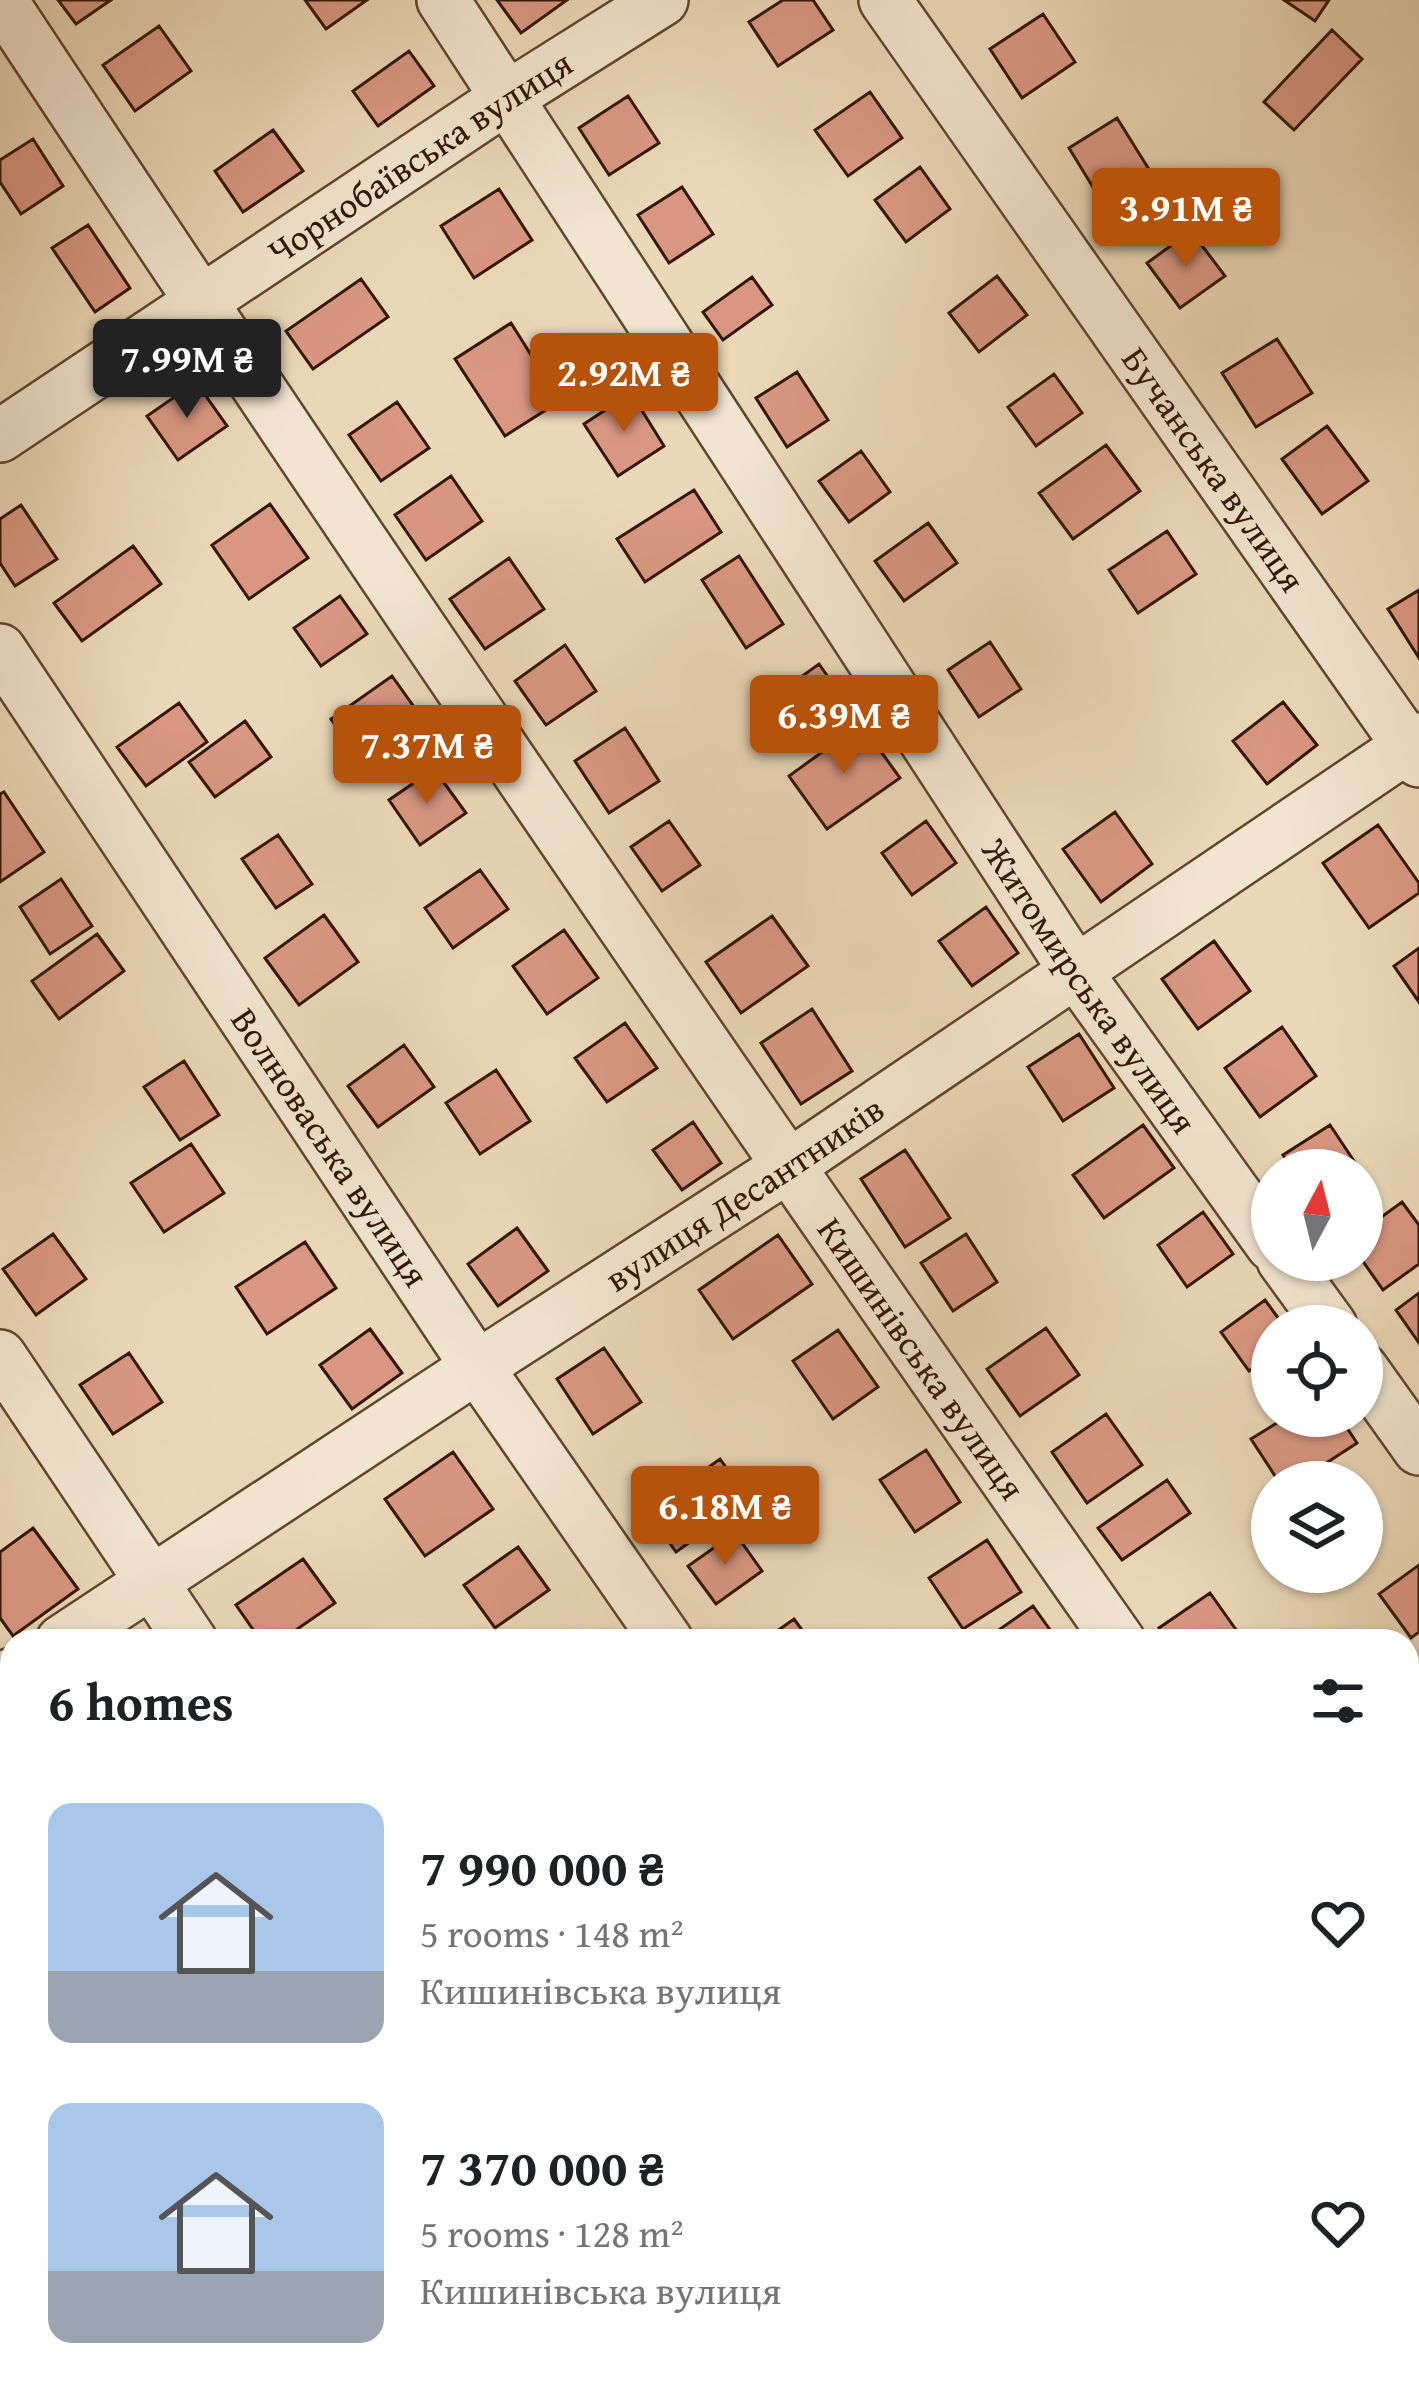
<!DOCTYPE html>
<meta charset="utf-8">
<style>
:root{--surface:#fff;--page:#f6f6f6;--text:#202124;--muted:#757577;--accent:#b45309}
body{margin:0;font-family:"Gentium Book Plus",serif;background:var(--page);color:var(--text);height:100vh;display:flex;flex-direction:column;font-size:45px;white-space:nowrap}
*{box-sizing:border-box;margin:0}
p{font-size:39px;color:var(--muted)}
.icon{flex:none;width:66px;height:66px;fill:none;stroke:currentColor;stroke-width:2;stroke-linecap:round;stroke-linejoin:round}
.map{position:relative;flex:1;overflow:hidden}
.drawer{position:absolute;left:0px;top:1629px;width:1419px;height:768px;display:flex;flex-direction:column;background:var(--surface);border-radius:36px 36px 0 0;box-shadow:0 3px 9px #0004}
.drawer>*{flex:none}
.needle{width:78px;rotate:7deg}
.fabs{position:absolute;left:1251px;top:1149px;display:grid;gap:24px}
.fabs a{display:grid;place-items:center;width:132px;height:132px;border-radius:50%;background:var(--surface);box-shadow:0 3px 9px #0004;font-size:60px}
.price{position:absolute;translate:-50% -102px;padding:0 27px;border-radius:12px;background:var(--accent);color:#fff;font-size:39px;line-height:78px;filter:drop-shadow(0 3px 6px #0008)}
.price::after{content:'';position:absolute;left:50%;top:72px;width:36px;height:27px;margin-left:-18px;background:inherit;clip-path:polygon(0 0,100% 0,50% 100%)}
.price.current{background:#222;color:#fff}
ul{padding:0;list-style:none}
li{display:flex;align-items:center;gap:36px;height:300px;padding:0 48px}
li span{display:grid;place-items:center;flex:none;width:336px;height:240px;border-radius:24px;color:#555}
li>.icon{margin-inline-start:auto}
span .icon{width:144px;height:144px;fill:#fffc;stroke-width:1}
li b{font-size:51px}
h2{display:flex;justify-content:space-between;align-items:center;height:144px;padding:0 48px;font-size:51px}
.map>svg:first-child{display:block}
.building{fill:#d99783;stroke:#331600;stroke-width:3}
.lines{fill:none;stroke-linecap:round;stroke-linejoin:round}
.minor-casing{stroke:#61462e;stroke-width:56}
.minor{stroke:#f2e6d1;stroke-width:51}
.labels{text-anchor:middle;stroke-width:9;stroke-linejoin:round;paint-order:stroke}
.street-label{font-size:36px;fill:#331600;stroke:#f2e6d1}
</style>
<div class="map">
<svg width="1419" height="2397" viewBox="0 0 1419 2397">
<rect width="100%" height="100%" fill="#ebd8b8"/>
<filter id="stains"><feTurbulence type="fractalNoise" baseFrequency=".00167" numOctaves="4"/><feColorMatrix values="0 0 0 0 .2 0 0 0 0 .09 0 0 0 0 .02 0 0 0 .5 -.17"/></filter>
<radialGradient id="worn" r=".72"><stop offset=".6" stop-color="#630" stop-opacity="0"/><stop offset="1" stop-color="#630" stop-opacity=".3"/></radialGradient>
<path class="building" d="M58 0H111L76 24Z
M305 0H367L326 29Z
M497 0H567L521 33Z
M783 0H813L833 30 778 66 749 22Z
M1284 0H1329L1315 21Z
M1043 14 1075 62 1022 98 990 49Z
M159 26 191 71 135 111 103 65Z
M1332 30 1362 59 1294 130 1264 102Z
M409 51 434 86 378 126 353 91Z
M870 92 902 138 848 176 815 130Z
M628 96 659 143 609 175 579 128Z
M1117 118 1150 171 1102 202 1069 148Z
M273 130 303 171 243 212 215 171Z
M33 139 63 186 21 214 0 182V160Z
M920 167 950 209 906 242 875 200Z
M682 187 713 234 669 263 638 215Z
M499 189 532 240 474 278 441 226Z
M88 225 130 288 95 312 52 248Z
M1191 231 1225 276 1180 308 1147 263Z
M997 276 1027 315 979 352 949 313Z
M752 277 772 305 723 340 703 312Z
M361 279 388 317 313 369 286 331Z
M511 323 560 401 505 436 455 359Z
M1277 339 1312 393 1256 427 1222 373Z
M797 372 828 420 787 447 756 398Z
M1054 374 1082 413 1036 446 1008 407Z
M196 382 227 426 178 460 147 416Z
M631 393 664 446 618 476 584 424Z
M397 402 429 448 381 481 349 435Z
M1327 426 1368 481 1322 514 1282 459Z
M1106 445 1140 491 1073 539 1039 493Z
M861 451 890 492 849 522 819 481Z
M451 476 482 521 426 560 395 515Z
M694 490 721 532 645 582 617 539Z
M270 504 308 558 249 599 212 545Z
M21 505 57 559 15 586 0 563V519Z
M928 523 957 563 904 601 875 561Z
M1167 531 1196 574 1138 613 1109 570Z
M133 546 161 584 82 641 54 603Z
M739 556 783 624 746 648 702 580Z
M509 558 544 609 485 649 450 599Z
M1419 590V658L1388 609Z
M340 596 367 634 321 666 294 628Z
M990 642 1021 689 979 717 948 670Z
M565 645 596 691 546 725 515 681Z
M819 664 847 704 799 739 770 699Z
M392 676 424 721 363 764 331 719Z
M1283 702 1317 745 1267 784 1233 741Z
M179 703 207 742 146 786 117 747Z
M245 721 271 757 215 797 189 762Z
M861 724 900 778 827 829 789 776Z
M625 728 659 781 609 813 575 761Z
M434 769 466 813 420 845 389 800Z
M4 792 44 852 0 882V794Z
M1115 812 1152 864 1101 902 1063 849Z
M669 821 700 865 662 891 631 847Z
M926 821 956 863 912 895 882 853Z
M1378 825 1419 883V893L1369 928 1323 863Z
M278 835 312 884 276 908 242 859Z
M480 870 508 909 453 948 425 908Z
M61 879 92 926 50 954 20 907Z
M986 907 1018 953 972 986 939 941Z
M324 915 358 962 299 1005 265 958Z
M772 916 808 966 741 1013 706 962Z
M564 930 598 978 547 1014 513 966Z
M97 934 124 971 59 1019 32 981Z
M1214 941 1250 991 1198 1029 1162 979Z
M1419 948V1002L1394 966Z
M812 1009 852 1071 801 1104 761 1043Z
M625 1023 657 1068 607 1102 575 1058Z
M1282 1027 1316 1076 1260 1117 1225 1068Z
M1079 1034 1114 1088 1063 1121 1028 1067Z
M404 1045 434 1087 378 1127 348 1086Z
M184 1061 219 1115 180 1140 144 1087Z
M496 1070 530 1121 480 1154 446 1103Z
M693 1122 721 1163 682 1190 653 1150Z
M1143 1125 1174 1168 1104 1218 1073 1175Z
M1330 1125 1360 1170H1293L1283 1155Z
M191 1144 224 1193 164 1232 131 1183Z
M905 1150 950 1218 905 1247 861 1179Z
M1402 1202 1419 1225V1264L1383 1290 1362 1260V1231Z
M1203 1212 1233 1254 1187 1287 1158 1245Z
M517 1228 548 1271 498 1306 468 1264Z
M53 1234 86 1279 36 1315 3 1269Z
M966 1234 997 1282 953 1311 921 1263Z
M778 1235 812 1284 733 1339 699 1290Z
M305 1242 336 1288 267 1334 236 1287Z
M1419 1293V1343L1396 1310Z
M1265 1300 1284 1326H1272V1355L1249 1371 1221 1332Z
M1046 1328 1079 1375 1020 1416 987 1369Z
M370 1329 402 1373 352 1409 320 1365Z
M838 1330 878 1387 833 1419 793 1361Z
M604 1348 641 1402 593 1434 557 1379Z
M129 1353 162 1402 113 1434 80 1385Z
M1106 1414 1142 1465 1087 1503 1052 1452Z
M1288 1416H1339L1357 1443 1297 1482H1279L1251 1439Z
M926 1450 960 1502 915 1532 880 1480Z
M453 1452 493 1509 425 1556 385 1499Z
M720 1459 749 1500 676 1552 647 1511Z
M1167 1480 1190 1513 1122 1560 1098 1528Z
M33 1528 78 1589 13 1636 0 1618V1552Z
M735 1533 762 1571 716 1604 688 1566Z
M987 1540 1021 1592 963 1629 929 1578Z
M518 1547 549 1590 495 1628 464 1585Z
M303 1559 335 1603 280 1641H261L236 1605Z
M1419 1565V1632L1411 1638 1379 1594Z
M1210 1593 1244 1641H1168L1159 1628Z
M1033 1606 1058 1641H983Z
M794 1619 810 1641H763Z
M1419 1892V1963L1407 1972V1900Z
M12 1893V1940L1 1947 0 1901Z
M12 2200V2274L4 2279 0 2274V2209Z
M311 2385H380L388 2397H312L306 2388Z
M1039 2385H1117L1122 2393 1117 2397H1047Z
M1252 2385H1309L1293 2397H1261Z"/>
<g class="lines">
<defs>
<g id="minor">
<path id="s1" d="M1 0C365 553 739 1099 1119 1641"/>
<path id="s2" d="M443 0 1076 972 1272 1245"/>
<path id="s3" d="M885 0 1419 761"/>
<path id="s4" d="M0 436 508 97 662 0"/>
<path id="s5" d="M0 650 477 1367 667 1641"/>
<path d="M1283 1260 1331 1326"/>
<path d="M0 1356 191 1641"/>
<path d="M1362 1369 1419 1449"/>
<path id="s6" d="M62 1641 477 1367 787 1167 1419 739"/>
<path d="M0 1682 12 1674"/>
<path d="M1407 2044 1419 2035"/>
<path d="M0 2048 12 2066"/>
<path d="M231 2385 239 2397"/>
<path d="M719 2385 727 2397"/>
<path d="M1178 2385 1186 2397"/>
<path d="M871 2397 890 2385"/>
</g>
</defs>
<use href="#minor" class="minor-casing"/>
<use href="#minor" class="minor"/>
</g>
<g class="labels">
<g class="street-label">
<text dy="13" stroke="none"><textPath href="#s4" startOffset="504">Чорнобаївська вулиця</textPath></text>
<text dy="13" stroke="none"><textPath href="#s3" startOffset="573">Бучанська вулиця</textPath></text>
<text dy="13" stroke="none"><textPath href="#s2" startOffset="1179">Житомирська вулиця</textPath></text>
<text dy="13" stroke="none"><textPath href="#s5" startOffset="597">Волноваська вулиця</textPath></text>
<text dy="13" stroke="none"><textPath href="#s6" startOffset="816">вулиця Десантників</textPath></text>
<text dy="13" stroke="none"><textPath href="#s1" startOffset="1641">Кишинівська вулиця</textPath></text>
</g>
</g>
<rect width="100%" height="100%" filter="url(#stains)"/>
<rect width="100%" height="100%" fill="url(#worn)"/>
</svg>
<div class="fabs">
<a><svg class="needle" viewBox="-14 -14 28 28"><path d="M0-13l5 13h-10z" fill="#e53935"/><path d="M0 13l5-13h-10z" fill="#757577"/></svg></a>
<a><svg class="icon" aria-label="locate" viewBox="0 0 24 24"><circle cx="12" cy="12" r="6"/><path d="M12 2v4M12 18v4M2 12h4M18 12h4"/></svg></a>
<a><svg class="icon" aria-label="layers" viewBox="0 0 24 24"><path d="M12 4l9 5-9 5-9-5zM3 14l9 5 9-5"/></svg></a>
</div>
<b class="price" style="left:1186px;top:270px">3.91M ₴</b>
<b class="price current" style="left:187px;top:421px">7.99M ₴</b>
<b class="price" style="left:624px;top:435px">2.92M ₴</b>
<b class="price" style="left:844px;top:777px">6.39M ₴</b>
<b class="price" style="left:427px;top:807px">7.37M ₴</b>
<b class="price" style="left:725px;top:1568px">6.18M ₴</b>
<section class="drawer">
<h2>6 homes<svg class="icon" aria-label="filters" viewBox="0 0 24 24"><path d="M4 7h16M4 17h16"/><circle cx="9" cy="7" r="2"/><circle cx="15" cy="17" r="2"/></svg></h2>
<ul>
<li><span style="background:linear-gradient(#a9c7e8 70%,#9aa5b1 0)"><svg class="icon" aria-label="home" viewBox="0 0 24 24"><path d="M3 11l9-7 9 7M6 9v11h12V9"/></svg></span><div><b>7 990 000 ₴</b><p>5 rooms · 148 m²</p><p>Кишинівська вулиця</p></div><svg class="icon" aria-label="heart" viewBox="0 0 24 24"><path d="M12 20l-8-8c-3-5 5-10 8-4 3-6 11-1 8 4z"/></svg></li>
<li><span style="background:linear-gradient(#a9c7e8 70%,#9aa5b1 0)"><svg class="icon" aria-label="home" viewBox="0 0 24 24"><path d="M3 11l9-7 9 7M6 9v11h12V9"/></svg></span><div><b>7 370 000 ₴</b><p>5 rooms · 128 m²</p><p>Кишинівська вулиця</p></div><svg class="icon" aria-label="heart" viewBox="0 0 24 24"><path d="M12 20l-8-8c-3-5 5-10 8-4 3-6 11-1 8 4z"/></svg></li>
</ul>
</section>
</div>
